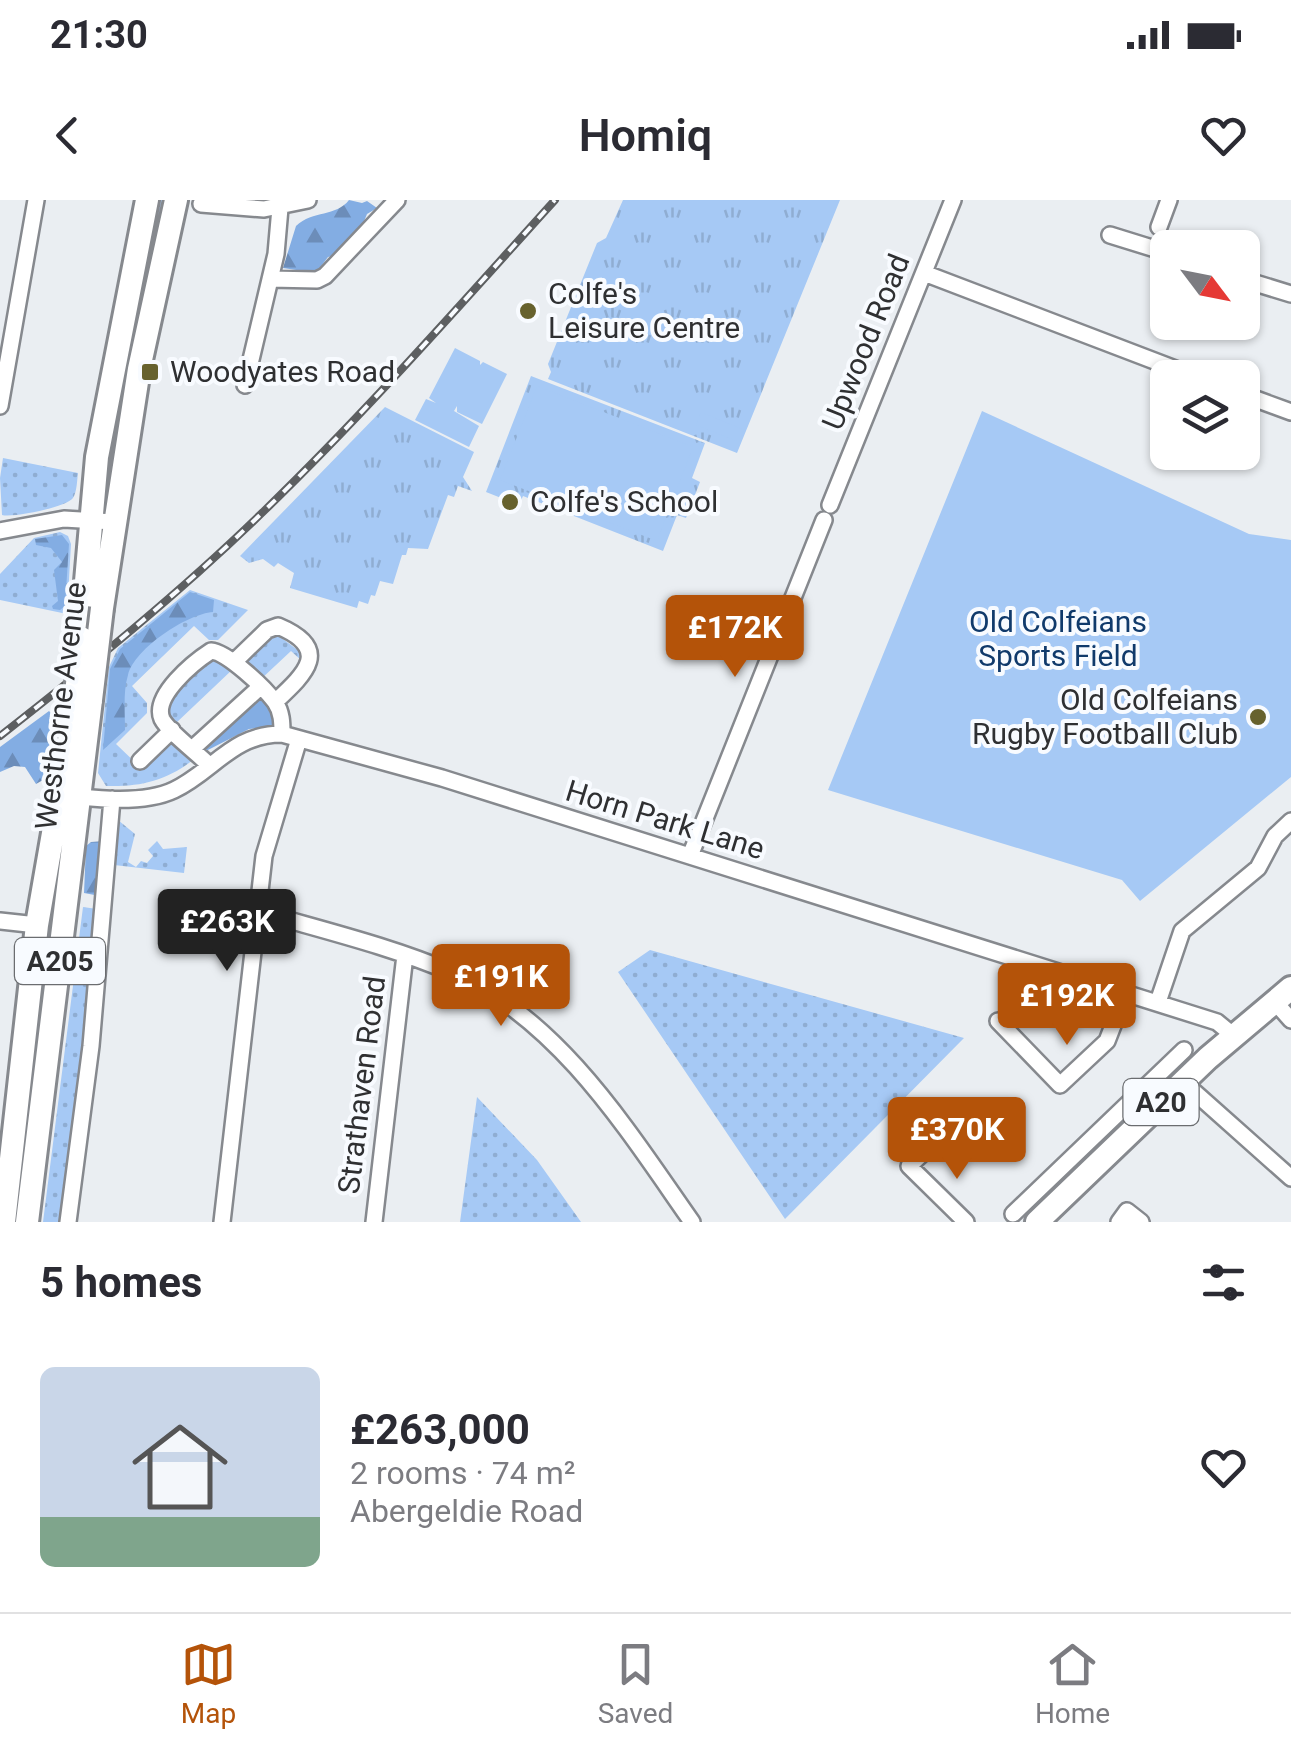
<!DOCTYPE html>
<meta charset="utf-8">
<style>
:root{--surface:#fff;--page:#f7f7f7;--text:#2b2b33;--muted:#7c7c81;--line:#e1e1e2;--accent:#b45309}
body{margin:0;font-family:Roboto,sans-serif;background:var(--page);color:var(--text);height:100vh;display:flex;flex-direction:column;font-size:38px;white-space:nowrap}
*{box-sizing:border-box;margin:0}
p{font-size:32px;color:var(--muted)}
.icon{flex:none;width:55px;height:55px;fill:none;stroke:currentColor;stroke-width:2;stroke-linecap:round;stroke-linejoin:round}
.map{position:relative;height:1022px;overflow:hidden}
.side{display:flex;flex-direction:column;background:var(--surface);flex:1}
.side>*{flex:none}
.needle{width:65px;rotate:122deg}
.fabs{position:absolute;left:1150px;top:30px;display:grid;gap:20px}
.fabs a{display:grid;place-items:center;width:110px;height:110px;border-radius:15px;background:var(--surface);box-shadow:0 2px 8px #0004;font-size:50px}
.price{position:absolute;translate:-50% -85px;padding:0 22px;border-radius:10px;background:var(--accent);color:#fff;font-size:32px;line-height:65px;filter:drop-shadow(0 2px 5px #0008)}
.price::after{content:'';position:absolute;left:50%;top:60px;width:30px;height:22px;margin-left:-15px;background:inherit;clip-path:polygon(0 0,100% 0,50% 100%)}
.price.current{background:#222;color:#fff}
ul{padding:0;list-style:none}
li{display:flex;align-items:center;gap:30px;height:250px;padding:0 40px}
li span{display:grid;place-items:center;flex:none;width:280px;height:200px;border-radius:15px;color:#555}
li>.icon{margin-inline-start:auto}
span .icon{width:120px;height:120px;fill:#fffc;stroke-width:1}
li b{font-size:42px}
h2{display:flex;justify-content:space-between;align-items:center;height:120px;padding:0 40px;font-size:42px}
.status{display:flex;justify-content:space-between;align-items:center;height:70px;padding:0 50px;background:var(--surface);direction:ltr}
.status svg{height:28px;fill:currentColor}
header{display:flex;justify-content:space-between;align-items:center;height:130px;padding:0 40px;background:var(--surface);font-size:45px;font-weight:600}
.tab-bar{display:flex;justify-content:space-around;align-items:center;height:140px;border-top:2px solid var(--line);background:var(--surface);font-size:28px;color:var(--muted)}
.tab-bar a{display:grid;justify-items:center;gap:5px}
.tab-bar .current{color:var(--accent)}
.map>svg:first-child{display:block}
.grass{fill:url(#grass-dots)}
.forest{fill:url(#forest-firs)}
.park{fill:url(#park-tufts)}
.pitch{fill:#a6c9f5}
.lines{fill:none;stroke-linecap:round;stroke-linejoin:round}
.minor-casing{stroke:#86898e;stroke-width:20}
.highway-casing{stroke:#86898e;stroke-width:28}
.minor{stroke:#fff;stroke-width:15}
.highway{stroke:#fff;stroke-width:22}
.rail-casing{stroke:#5d5f61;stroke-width:8}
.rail{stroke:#f8fbff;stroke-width:4;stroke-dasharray:11;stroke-linecap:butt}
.highway-bridge-casing{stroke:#86898e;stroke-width:28;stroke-linecap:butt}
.highway-bridge{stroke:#fff;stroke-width:22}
.poi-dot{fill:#67622e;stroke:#f8fbff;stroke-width:4}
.labels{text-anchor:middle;stroke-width:8;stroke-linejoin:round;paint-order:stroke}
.shield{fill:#f8fbff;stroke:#6b6d70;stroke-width:2.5}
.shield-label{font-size:28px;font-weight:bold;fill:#2f3032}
.poi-label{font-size:30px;fill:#2f3032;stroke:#f8fbff;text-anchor:start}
.street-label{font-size:30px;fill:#2f3032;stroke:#f8fbff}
.park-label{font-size:30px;fill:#103a6b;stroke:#f8fbff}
</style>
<div class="status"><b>21:30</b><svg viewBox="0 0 49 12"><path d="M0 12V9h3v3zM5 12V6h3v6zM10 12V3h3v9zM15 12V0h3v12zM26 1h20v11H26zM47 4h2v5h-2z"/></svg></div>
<header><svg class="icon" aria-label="back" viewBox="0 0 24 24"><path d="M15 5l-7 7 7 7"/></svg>Homiq<svg class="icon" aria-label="heart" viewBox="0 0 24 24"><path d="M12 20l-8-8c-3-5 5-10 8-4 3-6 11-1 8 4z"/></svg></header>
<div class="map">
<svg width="1291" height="1022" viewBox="0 0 1291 1022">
<defs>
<pattern id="grass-dots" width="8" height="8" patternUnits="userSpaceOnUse" patternTransform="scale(2.5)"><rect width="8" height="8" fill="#a6c9f5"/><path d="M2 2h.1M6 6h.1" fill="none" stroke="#8fadd2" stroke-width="1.8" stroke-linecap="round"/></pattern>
<pattern id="forest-firs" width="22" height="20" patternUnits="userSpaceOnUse" patternTransform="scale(2.5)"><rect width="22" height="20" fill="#83ade3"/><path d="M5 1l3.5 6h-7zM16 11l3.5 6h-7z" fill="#6c8db9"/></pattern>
<pattern id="park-tufts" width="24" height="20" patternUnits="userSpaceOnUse" patternTransform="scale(2.5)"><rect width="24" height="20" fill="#a6c9f5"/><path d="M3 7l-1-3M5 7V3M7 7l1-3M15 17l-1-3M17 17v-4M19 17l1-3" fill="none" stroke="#8fadd2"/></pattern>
</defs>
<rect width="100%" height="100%" fill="#eaeef2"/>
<path class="grass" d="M156 0H167L115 254 105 252Z
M3 258 78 273C77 280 77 292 73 298 67 307 13 318 2 315L0 278Z
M60 332 68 336 71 344 67 414 0 400V374L34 338Z
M190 390 248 410 218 440H209L194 426 132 486 147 503V513L116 544 140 567 172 537 193 560C166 581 140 587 106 586L98 573 109 467 118 448Z
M275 433 303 454 302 461 291 451 260 480 240 462 265 437Z
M216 458 233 469 175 524 166 514 170 496 205 461Z
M118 620 135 634 128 662 136 667 141 661 147 663 153 656 148 650 157 641 163 649 187 647 184 673 114 665Z
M83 707 97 709 72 944 60 1022H43Z
M650 750 964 838 785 1019 618 772Z
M477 897 537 960 581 1022H460Z"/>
<path class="forest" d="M349 0 362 3 367 1 377 8 367 14 359 34H353V42L337 55 328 57 316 73 283 68 296 26C313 10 336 17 349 0Z
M62 335 69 344 65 406 60 410 53 409 52 406 58 401 54 370 62 362 51 348 36 345 35 339Z
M190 392 214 400 213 412C187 414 135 448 128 475 123 491 125 512 125 530L103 550 110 469 120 449Z
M260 495 272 505 276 526 249 529 204 552 201 550Z
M49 511 55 517 43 580 36 584 25 567 14 566 0 572V547Z
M105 641 100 696 84 693 86 646 91 642Z"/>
<path class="park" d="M623 0H840L737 253 548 179 551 172 548 164 597 43 606 38Z
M531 176 705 243 692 278 700 282 686 318 677 315 663 351 523 296 519 305 486 292Z
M385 207 474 252 463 277 472 291 458 286 454 297 448 295 428 349 408 348 406 355H402L393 384 380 381 375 396 371 395 368 404 359 401 357 408 290 388 294 373 278 363 274 367 263 359 249 363 240 356Z"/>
<path class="pitch" d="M455 148 480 161V165L483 162 507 174 482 224 457 212V206L454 211 479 226 469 247 415 220 426 199 436 203 429 198Z
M537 186 693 247 657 341 500 280Z
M982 211 1249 334 1291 340V577L1140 701 1122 680 828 590Z
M701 212 744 230 739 242 696 225Z"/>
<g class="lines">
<defs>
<path id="minor" d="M201 4 264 9 308 0
M1159 27 1169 0
M1110 35 1168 53
M924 73 1199 178
M270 79 317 80 325 76 397 0
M1242 79 1291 94
M245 185 276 54 280 8
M1242 194 1291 212
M0 206 36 0
M830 305 953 0
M0 331 64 319 114 322
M234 462 267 430 278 426C333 449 305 474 275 502
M192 549 259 488
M140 561 172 530
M208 564C197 553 168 531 162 519 152 496 194 462 211 451 227 452 265 488 275 502 282 512 282 523 282 534
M81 597C108 600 149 602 174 590 214 571 232 534 282 534L442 578 1217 822 1234 836
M690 656 824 320
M257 711C322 730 390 746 453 773 559 819 628 931 692 1022
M0 721 37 725
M1158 802 1182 731 1258 668 1275 636 1291 621
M1275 802 1291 820
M998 821 1060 885 1107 841 1126 792
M1182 881 1291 978
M1013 1014 1184 850
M68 1022 91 846 112 599
M222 1022 264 656 299 539
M374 1022 405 755
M966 1022 909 966 949 929 966 945
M1119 1022 1127 1011 1141 1022"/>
<path id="highway" d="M102 408 139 169 176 0
M81 438 97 257 147 0
M4 1022 37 725 75 507
M27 1022 91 500
M1037 1022 1208 858 1291 788"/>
</defs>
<use href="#minor" class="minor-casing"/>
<use href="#highway" class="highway-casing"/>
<use href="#minor" class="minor"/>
<use href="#highway" class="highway"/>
<defs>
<path id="rail" d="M0 536C91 465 182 391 265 310 367 211 460 105 555 0"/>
</defs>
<use href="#rail" class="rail-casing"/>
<use href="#rail" class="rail"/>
<defs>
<path id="highway-bridge" d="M91 500 102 408
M75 507 81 438"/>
</defs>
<use href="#highway-bridge" class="highway-bridge-casing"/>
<use href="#highway-bridge" class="highway-bridge"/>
</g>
<g class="poi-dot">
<circle cx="528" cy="111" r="10"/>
<rect x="140" y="162" width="20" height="20" rx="5"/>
<circle cx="510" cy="302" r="10"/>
<circle cx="1258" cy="517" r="10"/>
</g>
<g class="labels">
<g class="shield">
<rect x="15" y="738" width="90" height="46" rx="8"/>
<rect x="1123.5" y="879" width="75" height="46" rx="8"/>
</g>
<g class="shield-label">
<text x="60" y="771">A205</text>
<text x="1161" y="912">A20</text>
</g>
<g class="poi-label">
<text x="548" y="104">Colfe's<tspan x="548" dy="34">Leisure Centre</tspan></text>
<text x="170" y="182">Woodyates Road</text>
<text x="530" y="312">Colfe's School</text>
<text x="1238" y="510" text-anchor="end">Old Colfeians<tspan x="1238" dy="34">Rugby Football Club</tspan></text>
</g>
<g class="street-label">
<text transform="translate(866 142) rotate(-68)" y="10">Upwood Road</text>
<text transform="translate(61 506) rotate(-83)" y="10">Westhorne Avenue</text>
<text transform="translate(665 620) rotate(17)" y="10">Horn Park Lane</text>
<text transform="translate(362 885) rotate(-83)" y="10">Strathaven Road</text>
</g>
<g class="park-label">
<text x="1058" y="432">Old Colfeians<tspan x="1058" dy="34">Sports Field</tspan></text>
</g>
</g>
</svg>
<div class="fabs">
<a><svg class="needle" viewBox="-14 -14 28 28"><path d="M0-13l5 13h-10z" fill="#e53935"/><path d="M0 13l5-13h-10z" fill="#7c7c81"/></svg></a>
<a><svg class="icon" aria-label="layers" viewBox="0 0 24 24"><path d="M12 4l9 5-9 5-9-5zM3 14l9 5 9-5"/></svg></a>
</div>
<b class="price" style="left:735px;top:480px">£172K</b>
<b class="price current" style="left:227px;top:774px">£263K</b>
<b class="price" style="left:501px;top:829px">£191K</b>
<b class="price" style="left:1067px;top:848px">£192K</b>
<b class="price" style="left:957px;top:982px">£370K</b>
</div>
<section class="side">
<h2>5 homes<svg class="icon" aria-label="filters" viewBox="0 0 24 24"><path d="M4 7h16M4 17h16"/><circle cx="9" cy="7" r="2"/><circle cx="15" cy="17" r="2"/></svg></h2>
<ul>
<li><span style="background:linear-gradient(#c9d6e8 75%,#7fa58c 0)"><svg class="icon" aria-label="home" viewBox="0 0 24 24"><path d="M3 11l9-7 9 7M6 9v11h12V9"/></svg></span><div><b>£263,000</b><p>2 rooms · 74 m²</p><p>Abergeldie Road</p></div><svg class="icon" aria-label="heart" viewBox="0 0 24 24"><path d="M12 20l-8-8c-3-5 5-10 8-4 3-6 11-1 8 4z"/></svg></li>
</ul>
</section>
<nav class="tab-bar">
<a class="current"><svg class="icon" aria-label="map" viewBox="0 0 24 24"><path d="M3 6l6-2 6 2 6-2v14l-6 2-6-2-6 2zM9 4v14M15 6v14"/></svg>Map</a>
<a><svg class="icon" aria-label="saved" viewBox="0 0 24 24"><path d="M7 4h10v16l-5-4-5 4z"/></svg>Saved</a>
<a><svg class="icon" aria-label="home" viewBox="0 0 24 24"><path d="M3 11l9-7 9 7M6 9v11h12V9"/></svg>Home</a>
</nav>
